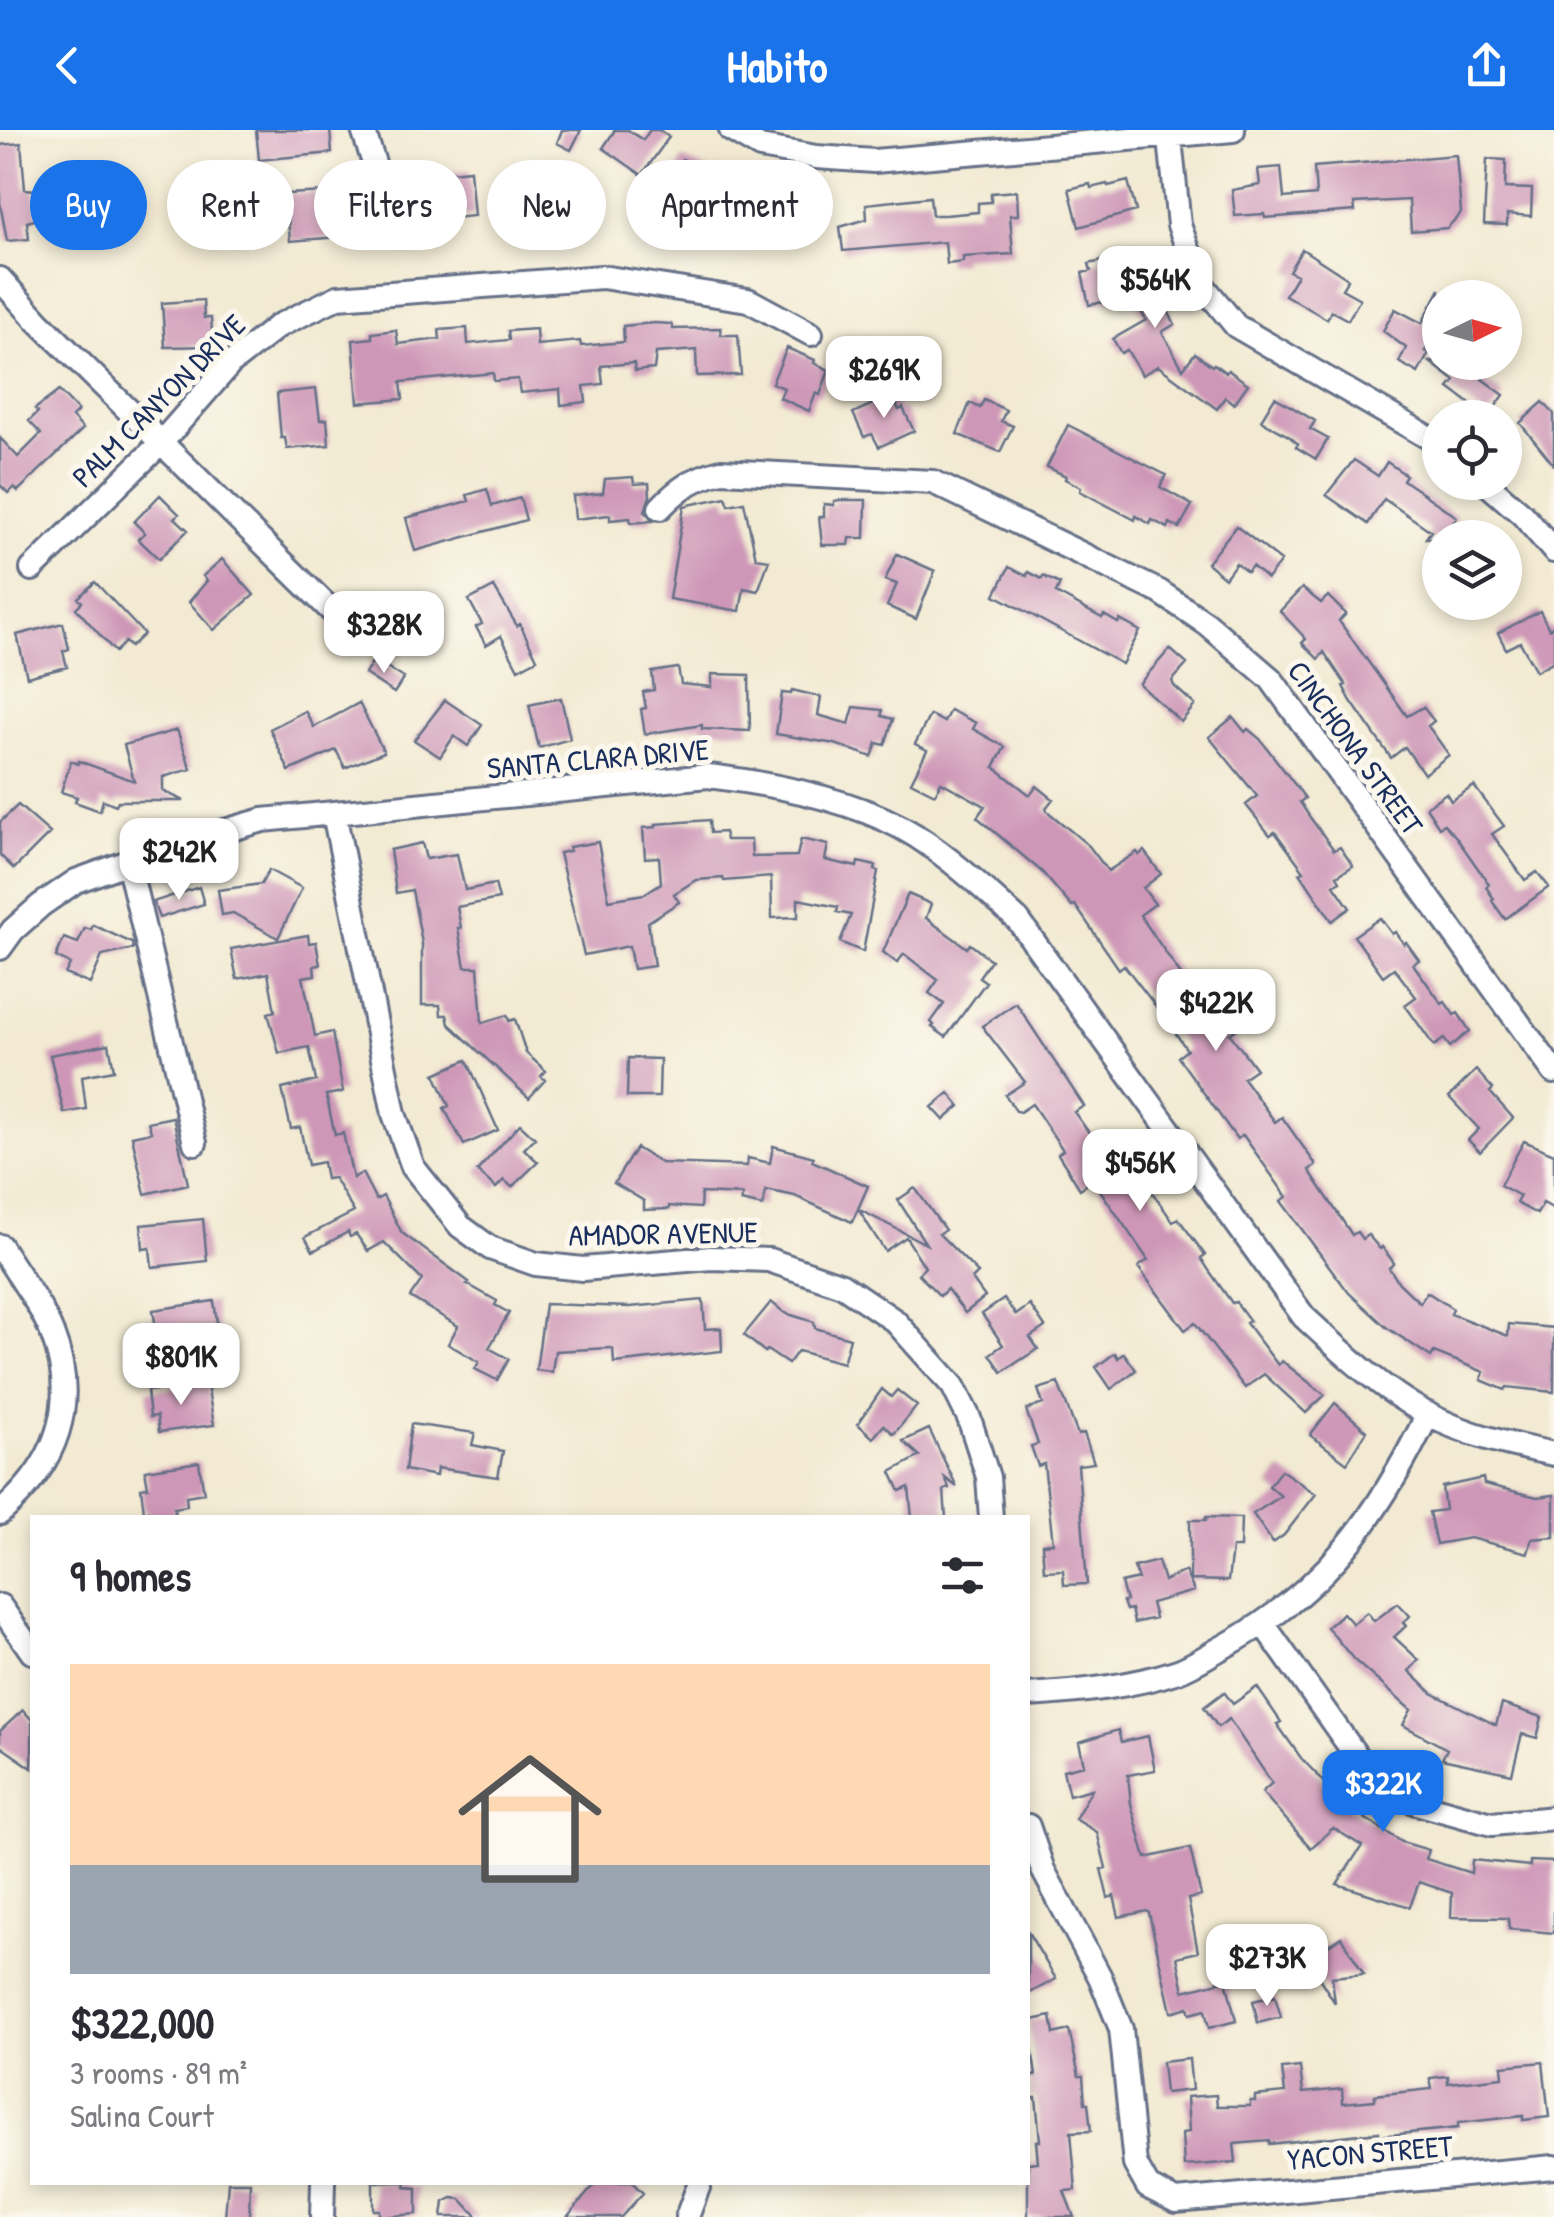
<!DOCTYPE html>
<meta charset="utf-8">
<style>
:root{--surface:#fff;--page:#f2f2f3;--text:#2b2b33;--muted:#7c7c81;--accent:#1a73e8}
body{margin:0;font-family:"Patrick Hand",sans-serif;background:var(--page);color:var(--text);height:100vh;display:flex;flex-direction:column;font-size:38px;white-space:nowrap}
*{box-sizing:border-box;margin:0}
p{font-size:32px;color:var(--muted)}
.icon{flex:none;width:55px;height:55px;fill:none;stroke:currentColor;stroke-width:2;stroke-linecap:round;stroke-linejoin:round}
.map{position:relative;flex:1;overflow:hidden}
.sheet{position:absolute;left:30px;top:1385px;width:1000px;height:670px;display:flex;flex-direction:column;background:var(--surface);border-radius:0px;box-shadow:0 5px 15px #0003}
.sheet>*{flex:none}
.guide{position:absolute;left:30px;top:30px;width:1000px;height:90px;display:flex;gap:20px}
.needle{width:65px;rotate:85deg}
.tools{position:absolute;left:1422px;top:150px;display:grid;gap:20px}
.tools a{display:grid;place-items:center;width:100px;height:100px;border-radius:50%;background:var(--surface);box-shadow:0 5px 15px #0003;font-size:50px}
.price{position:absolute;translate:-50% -85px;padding:0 22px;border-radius:20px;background:#fff;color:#222;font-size:32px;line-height:65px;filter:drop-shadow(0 2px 5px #0008)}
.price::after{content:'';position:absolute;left:50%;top:60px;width:30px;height:22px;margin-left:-15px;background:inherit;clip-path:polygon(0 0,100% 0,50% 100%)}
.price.current{background:var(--accent);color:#fff}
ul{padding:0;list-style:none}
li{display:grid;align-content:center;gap:20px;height:530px;padding:0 40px}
li span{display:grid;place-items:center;height:310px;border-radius:0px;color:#555}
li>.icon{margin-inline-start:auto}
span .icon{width:180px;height:180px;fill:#fffc;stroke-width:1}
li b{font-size:42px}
h2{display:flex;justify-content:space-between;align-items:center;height:120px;padding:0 40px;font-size:42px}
.tag{padding:0 35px;border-radius:45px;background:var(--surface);box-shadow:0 5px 15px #0003;font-size:35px;line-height:90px}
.tag.current{background:var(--accent);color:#fff}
header{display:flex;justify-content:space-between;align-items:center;height:130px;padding:0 40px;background:var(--accent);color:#fff;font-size:45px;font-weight:800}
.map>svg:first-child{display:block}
.building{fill:#ce97b7}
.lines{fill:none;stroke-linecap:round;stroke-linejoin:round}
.minor-casing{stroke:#667087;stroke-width:28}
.minor{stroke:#fff;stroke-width:22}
.labels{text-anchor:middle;stroke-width:10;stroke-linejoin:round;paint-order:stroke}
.street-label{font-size:30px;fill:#1b2f5e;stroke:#fbf7ec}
</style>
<header><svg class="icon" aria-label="back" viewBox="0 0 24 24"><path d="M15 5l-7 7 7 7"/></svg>Habito<svg class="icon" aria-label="share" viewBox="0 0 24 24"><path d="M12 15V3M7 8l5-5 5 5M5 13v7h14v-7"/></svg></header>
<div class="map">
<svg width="1554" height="2087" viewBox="0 0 1554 2087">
<rect width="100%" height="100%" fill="#fbf7ec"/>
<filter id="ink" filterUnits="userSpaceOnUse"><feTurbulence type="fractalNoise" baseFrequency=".01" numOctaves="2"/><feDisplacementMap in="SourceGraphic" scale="20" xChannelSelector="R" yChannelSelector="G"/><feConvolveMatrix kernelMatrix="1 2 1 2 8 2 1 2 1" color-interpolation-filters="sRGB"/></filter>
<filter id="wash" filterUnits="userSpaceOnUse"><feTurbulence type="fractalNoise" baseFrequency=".0048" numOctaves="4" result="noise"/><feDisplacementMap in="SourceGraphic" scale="40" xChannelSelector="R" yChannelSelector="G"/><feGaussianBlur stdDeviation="2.25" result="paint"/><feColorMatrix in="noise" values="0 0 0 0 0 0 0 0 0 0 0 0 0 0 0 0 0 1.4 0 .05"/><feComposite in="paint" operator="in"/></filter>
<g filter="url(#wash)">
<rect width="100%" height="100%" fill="#f2ead2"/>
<g id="blocks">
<path class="building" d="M256 0H330L332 23 259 30Z
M562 0H581L571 20 557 13Z
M615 0H628L643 10 650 0H659L669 7 642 45 603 18Z
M21 13 25 59 35 60 38 89 27 92 29 109 7 111 0 73V15Z
M1456 25 1461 83 1447 98 1411 101 1409 70 1354 73 1355 81 1265 88 1264 84 1235 86 1232 60 1260 55 1258 39 1281 37 1284 68 1316 65 1314 37Z
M682 29 717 44 719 38 741 47 737 56 770 66 772 57 817 70 810 95 778 85 768 84 767 89 717 74 716 77 710 75 707 81 700 78 698 85 682 78 685 72 677 69 680 62 670 58Z
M1487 29 1506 30 1505 58 1532 59 1531 86 1507 84V95L1484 94Z
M470 40 474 86 433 90 432 72H424L422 45Z
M1128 51 1136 81 1079 97 1069 59 1090 54 1091 58 1107 54 1108 56Z
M348 61 350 88 337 89 339 107 290 111 286 64Z
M1017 61 1018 85H1010L1013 124 963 127V132L947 134 945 112 843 121 840 97 867 89 866 74 930 67 932 85H945L978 82V73L991 72V63Z
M1302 119 1348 149 1342 159 1360 169 1348 190 1331 181 1327 189 1285 165 1297 145 1289 141Z
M1141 122 1154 180 1164 174 1175 194 1162 202 1183 239 1195 223 1212 236 1214 234 1226 243 1228 240 1248 254 1234 274 1225 267 1217 279 1158 236 1142 245 1127 220 1121 223 1113 209 1146 190 1132 166 1089 175 1082 143 1091 141 1089 134Z
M1440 159V193L1425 221 1429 223 1418 243 1399 232 1406 218 1383 201 1395 179 1422 193Z
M203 170 204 188H211L213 216 165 217 162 173Z
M654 193 671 194 673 199 721 198V205H738L741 245 697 246 696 220 656 223 654 239 635 241 634 233 601 236 603 254 584 256 586 272 561 275 560 259 520 263 518 249 494 251 493 243 401 252 403 269 358 273 353 210 372 208V203L396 200 398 214 440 209 439 200 467 198 468 214 509 210 508 201 536 199 537 215 580 211 581 216 624 212 623 196Z
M787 218 815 230 814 233 829 240 820 265 816 263 809 281 780 268 784 258 772 253Z
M1430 232H1495L1482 249 1504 265 1488 287 1449 258 1455 251Z
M316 259 320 290 327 289 329 315 287 319 285 308H281L277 263Z
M59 261 78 281 72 287 83 299 18 361 14 357 8 363 0 355V308L18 327 41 304 29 291 38 282 35 279Z
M892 265 899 280 903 278 914 301 879 317 872 304 864 307 853 283Z
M1275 267 1315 291 1310 299 1328 309 1316 329 1296 317 1298 314 1290 307 1261 290Z
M984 270 1006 280 1001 291 1013 296 1000 322 957 304 970 273 980 278Z
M1543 272 1554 284V335L1520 293Z
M1068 295 1166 345 1160 357 1192 375 1179 398 1170 393 1168 398 1152 390 1150 394 1136 386 1135 390 1080 361 1081 357 1065 349 1066 346 1047 337Z
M1354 330 1378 346 1387 332 1406 345 1403 350 1457 387 1451 395 1470 408H1426L1431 401 1384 369 1368 394 1326 365Z
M633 347 634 354 649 353 650 366 645 381 653 391 631 393 630 388 610 390V385L575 389 573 366 603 363 605 349Z
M487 359 492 376 520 368 526 390 415 421 406 388 469 371 467 365Z
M160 365 179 384 175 388 188 400 159 429 138 409 145 403 134 392Z
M726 367 729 375 744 372 756 428 769 430 758 461 744 458 740 481 669 469 684 376Z
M866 370 865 408H850L849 415H822L819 387H824V374L834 375V371L840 370Z
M1236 396 1281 431 1267 449 1252 436 1247 442 1236 433 1225 448 1207 433Z
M897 424 935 441 916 489 887 476 897 454 885 450Z
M222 429 254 465 214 500 189 472 207 451 203 446Z
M1009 437 1027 446 1028 442 1042 449 1043 446 1060 454 1056 463 1102 488 1104 485 1118 493 1120 490 1140 501 1122 534 995 465Z
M95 452 144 504 130 517 125 512 115 522 76 478 82 472 78 468Z
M494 457 517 496 520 494 537 529 518 539 501 506 486 515 476 497 482 494 469 470Z
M1302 458 1321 473 1328 466 1346 484 1339 491 1407 586 1423 577 1434 591 1428 596 1449 625 1424 644 1405 617 1391 628 1351 571 1343 556 1346 555 1324 522 1318 529 1302 513 1306 509 1280 481Z
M1540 481 1549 499 1554 496V531L1536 541 1520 512 1506 519 1498 503Z
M63 493 69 519 63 521 67 537 27 547 17 505Z
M1170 519 1187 534 1172 551 1174 556 1195 575 1181 592 1139 554Z
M374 529 404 548 394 563 365 544Z
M678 538 681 554 712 557V544L749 545 750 601 702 599V595L645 604 641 579 646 578 643 562 654 560 652 542Z
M792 560 821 567 818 585 849 594 854 577 882 580V586L893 589 885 615 877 613 872 627 835 614 776 604 782 563 791 564Z
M561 568 570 609 539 618 529 575Z
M445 570 482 595 468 616 454 606 440 627 414 610Z
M359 573 384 622 345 638 336 620 289 641 270 599 305 581 314 597Z
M950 580 976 593 973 599 1005 617 994 637 1030 665 1037 656 1053 669 1046 678 1047 681 1089 716 1108 741 1137 722 1139 725 1144 721 1161 744 1143 758 1155 774 1140 785 1202 876 1217 866 1239 897 1230 904 1256 939 1243 948 1275 992 1282 987 1316 1035 1309 1040 1352 1105 1357 1102 1362 1109 1368 1105 1380 1119 1382 1117 1394 1133 1389 1138 1399 1153 1420 1173 1427 1162 1453 1179 1451 1184 1508 1206 1509 1194 1554 1198V1262L1507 1257 1505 1260 1481 1250 1484 1242 1434 1222 1431 1227 1386 1197 1349 1163 1281 1071 1287 1067 1243 1005 1237 1009 1178 927 1187 920 1168 892 1124 835 1119 839 1075 775 1072 777 1042 742 977 687 985 676 941 652 935 664 911 652 927 620 915 614 930 585 944 592Z
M1233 587 1245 602 1248 599 1260 609 1283 639 1305 668 1300 672 1309 686 1334 720 1340 717 1353 736 1337 746 1340 751 1334 755 1350 778 1332 791 1300 743 1304 741 1275 702 1270 705 1246 675 1257 666 1209 607Z
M177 600 191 639 163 647V661L184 671H118L116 675 103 670 100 681 75 672 77 667 61 662 71 631 78 634 79 631 134 651 124 615Z
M1474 656 1504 696 1492 704 1525 750 1537 742 1549 757 1505 789 1492 771 1494 769 1486 757 1489 754 1456 707 1444 694 1439 697 1426 677 1446 663 1451 671Z
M18 675 50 703 14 739 0 725V692Z
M709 690 710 703 724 702 726 710H751L752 727 797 726 801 709 828 715 825 730 857 737 858 732 876 736 875 740 878 741 863 822 840 812 851 785 837 782 838 777 798 769V787L772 788 771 747 724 751 723 748 696 750 674 764 679 772 648 792 654 836 633 839 629 816 584 825 559 723 570 721 569 717 598 712 609 770 644 764 661 753 659 727 645 728 643 698 656 697V694Z
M422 713 426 729 457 724 465 760 495 754 499 769 457 777 461 798H458L465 837H478L482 893 507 885 509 891 515 889 526 923 546 941 541 946 545 950 529 968 449 894 447 885H441L440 875H422V813L412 760 396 763 390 720Z
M269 740 302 758 278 808 233 783 222 785 218 760 261 754Z
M199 757 204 774 159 788 153 772Z
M908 764 931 774 926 788 967 818 970 814 991 830 979 847 986 852 946 907 932 897 934 895 931 892 944 874 929 863 938 850 904 824 897 833 883 822Z
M1380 788 1392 804 1395 802 1404 814 1406 812 1419 830 1413 834 1442 874 1445 872 1454 885 1458 883 1470 901 1450 917 1444 909 1434 916 1405 875 1416 867 1394 838 1383 846 1354 806Z
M93 795 132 813 133 819 102 826 90 854 65 844 70 834 56 827 64 808 78 813 85 798 91 800Z
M308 805 309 813 316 812 320 835 314 836 315 845 303 847 315 906 332 902 343 962 326 965 335 1005 343 1003 353 1048 362 1043 376 1070 383 1066 402 1103 469 1152 467 1154 497 1171 495 1175 509 1183 489 1218 509 1229 497 1250 475 1239 479 1232 448 1214 458 1196 410 1167 422 1150 384 1112 368 1121 356 1104 350 1107 348 1102 313 1121 305 1107 354 1082 334 1048 326 1049 323 1032 308 1035 300 997 291 999 282 959 316 951 309 917 279 923 268 883 275 881 268 843 237 849 231 819Z
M1016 873 1084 976 1074 982 1098 1015 1115 1003 1130 1023 1123 1028 1141 1055 1145 1052 1173 1092 1178 1088 1205 1125 1201 1128 1208 1139 1232 1173 1236 1172 1250 1191 1246 1193 1278 1235 1282 1231 1325 1265 1306 1283 1264 1244 1245 1258 1195 1193 1185 1200 1138 1137 1148 1130 1093 1050 1080 1059 1058 1024 1063 1020 1032 974 1020 982 1016 981 1005 965 1025 952 982 896Z
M109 914 114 940 82 946 86 979 64 983 50 925Z
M628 928 660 929 659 967H627Z
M467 930 498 1000 464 1015 444 978 449 976 435 944Z
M1476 940 1493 959 1490 962 1513 988 1480 1022 1468 1010 1479 999 1449 967Z
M949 963 960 976 944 990 932 977Z
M173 987 188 1054 145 1064 132 1006 151 1002 148 992Z
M520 994 535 1008 524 1019 538 1032 512 1057 504 1050 496 1058 477 1041Z
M1524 1011 1554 1024V1079L1543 1073 1537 1084 1516 1073 1520 1066 1500 1055Z
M773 1016 814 1027 812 1031 868 1056 858 1079 926 1114 898 1070 915 1058 945 1100 939 1104 978 1143 972 1149 985 1167 965 1183 947 1159 940 1166 918 1144 925 1137 906 1107 885 1121 858 1079 852 1092 795 1066 766 1060 763 1076 741 1071 743 1065 701 1063 700 1078 669 1076V1079L644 1080V1071L614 1053 636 1018 661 1033 747 1036 748 1028 770 1033Z
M203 1089 207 1131 152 1137 150 1118 143 1119 141 1095Z
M1004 1169 1016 1185 1030 1175 1045 1197 1030 1207 1038 1219 1002 1242 990 1224 1003 1215 982 1184Z
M703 1170 705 1199 721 1198 722 1221 614 1233 613 1219 610 1218 555 1221 552 1242 536 1240 545 1174 630 1177Z
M214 1171 220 1214 165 1222 163 1204H157L153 1180Z
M771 1172 785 1183 814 1192 815 1198 850 1208 843 1233 798 1221 788 1234 767 1220 765 1222 744 1205Z
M1115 1223 1118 1228 1124 1223 1136 1240 1111 1259 1096 1237Z
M1058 1253 1078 1305 1084 1303 1094 1333 1078 1335 1087 1454 1064 1455 1063 1440 1044 1441 1042 1414 1053 1413 1044 1334 1038 1336 1031 1316 1038 1314 1026 1280 1043 1274 1038 1259Z
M207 1254 214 1295 159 1302 157 1286 150 1287 147 1261Z
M882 1259 891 1267 897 1260 917 1276 894 1304 884 1295 873 1308 858 1294Z
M1335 1273 1367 1301 1347 1333 1310 1305Z
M411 1294 475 1303 472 1315 503 1321 498 1347 437 1338 436 1346 405 1340Z
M929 1299 957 1357 945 1348 949 1358 944 1360 946 1388H912L909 1357 900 1361 891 1342 920 1326 903 1311Z
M199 1332 204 1363 186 1366 187 1376 174 1378 175 1385 149 1388 148 1381 144 1382 141 1358 148 1357 145 1340Z
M1281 1340 1316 1364 1284 1405 1273 1413 1253 1384 1281 1366 1269 1356Z
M1483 1348 1484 1354 1537 1367 1554 1365V1407L1532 1409 1528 1423 1470 1408 1436 1414 1429 1382 1445 1380 1442 1357Z
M1206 1387 1241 1388 1240 1418H1232L1228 1451 1190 1450V1390H1206Z
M1158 1431 1164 1451 1185 1441 1194 1461 1151 1473 1155 1488 1134 1493 1131 1479 1126 1480 1123 1472 1126 1471 1121 1453 1138 1449 1134 1437Z
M1398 1473 1410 1486 1403 1493 1406 1496 1394 1507 1419 1530 1409 1541 1432 1563 1496 1595 1502 1574 1542 1587 1537 1608 1522 1604 1512 1644 1442 1629 1447 1619 1403 1595 1411 1580 1354 1530 1327 1497 1343 1483 1353 1494 1367 1482 1374 1491Z
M1257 1557 1281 1592 1277 1594 1301 1628 1349 1678 1402 1712 1429 1720 1426 1729 1471 1743 1472 1730 1530 1736V1731L1554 1732V1803L1509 1799 1508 1788 1451 1787 1452 1763 1419 1752 1410 1777 1337 1754 1362 1716 1333 1698 1311 1718 1262 1662 1272 1653 1229 1589 1218 1597 1204 1577 1224 1562 1233 1574Z
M23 1580 32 1590V1638L0 1616V1601Z
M1118 1600 1121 1612 1148 1606 1155 1640 1128 1645 1131 1674 1146 1728 1190 1718 1201 1766 1188 1769 1198 1822 1177 1827 1184 1861 1226 1850 1236 1891 1209 1898 1205 1880 1190 1884 1188 1877 1171 1882 1149 1783 1147 1781 1119 1787 1114 1766 1108 1768 1101 1739 1106 1738 1097 1702 1075 1689 1092 1659 1069 1665 1063 1640 1084 1635 1079 1612Z
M1028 1802 1056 1849 1028 1864Z
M1341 1807 1364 1844 1332 1847 1335 1873 1307 1829Z
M1275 1866 1281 1887 1258 1893 1253 1871Z
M1051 1886 1054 1904 1069 1900 1079 1946H1083L1085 1973H1088L1091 2001 1071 2002 1076 2060 1064 2061 1074 2087H1028V2033L1038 2032 1036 2011H1040L1036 1967 1030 1968 1028 1947 1036 1946 1028 1891Z
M1189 1929 1192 1960 1165 1963 1162 1932Z
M1543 1932 1549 1987 1523 1990V1986L1458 1993V1998L1379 2006V2002L1269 2014V2011L1234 2014 1236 2032 1184 2036 1182 2003 1189 2002 1187 1967 1216 1965 1217 1976H1250V1971H1255V1966L1285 1963 1282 1939 1300 1937 1303 1963 1342 1959 1343 1973 1375 1970V1965L1432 1959 1430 1948 1448 1946V1953L1503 1947 1502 1936Z
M228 2052H250L249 2087H225Z
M373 2052H406L405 2057 417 2058V2084L379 2087V2080H373Z
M597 2052H632L643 2063 621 2087H567Z
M452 2068 461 2069 478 2087H442L444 2072Z"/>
</g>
</g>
<g filter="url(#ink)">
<use href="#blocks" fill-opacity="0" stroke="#667087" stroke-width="2.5"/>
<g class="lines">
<defs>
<path id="minor" d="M363 0 396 99
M731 0 760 17 816 27 874 31 1233 0
M1169 0 1179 95 1200 152 1236 196 1440 314
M0 149 38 191 339 488
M1485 352 1523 385 1554 421
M660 378C679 358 694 348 721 341L933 352 1160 462 1207 494 1271 549 1554 942
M32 439 161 313 230 234 278 196 338 167 602 147 748 170 811 204
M334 683 394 984 413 1037 460 1096 490 1118 536 1134 583 1139 711 1128 769 1130 842 1155 895 1191 953 1256 969 1288 988 1347 991 1388
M128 732 195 1013
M0 818 13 800 41 775 76 751 172 716 263 690 708 646C774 654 859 670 916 706 953 730 985 760 1018 790L1304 1187C1342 1222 1381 1259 1427 1284 1466 1305 1511 1315 1554 1324
M0 1116C17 1144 40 1173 52 1203 80 1275 56 1335 0 1383
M0 1476 32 1522
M1264 1495 1372 1648 1416 1673 1492 1694 1554 1688
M1028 1565C1078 1562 1130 1557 1178 1541 1194 1535 1210 1524 1225 1516 1327 1460 1378 1386 1428 1284
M1028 1696 1043 1740 1100 1847 1121 1899 1135 2034 1148 2057 1176 2071 1554 2037
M322 2087 323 2052
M687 2087 700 2052"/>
</defs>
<use href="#minor" class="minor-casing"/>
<use href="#minor" class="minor"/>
</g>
</g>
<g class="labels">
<g class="street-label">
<text transform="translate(159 271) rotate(-45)" y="10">PALM CANYON DRIVE</text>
<text transform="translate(1355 618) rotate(54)" y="10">CINCHONA STREET</text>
<text transform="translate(598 629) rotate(-5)" y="10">SANTA CLARA DRIVE</text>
<text transform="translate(663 1104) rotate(-1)" y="10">AMADOR AVENUE</text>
<text transform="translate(1370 2023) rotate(-5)" y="10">YACON STREET</text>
</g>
</g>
</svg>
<div class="tools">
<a><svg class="needle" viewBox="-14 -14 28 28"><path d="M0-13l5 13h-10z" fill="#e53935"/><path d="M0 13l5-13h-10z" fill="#7c7c81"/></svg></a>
<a><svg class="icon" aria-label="locate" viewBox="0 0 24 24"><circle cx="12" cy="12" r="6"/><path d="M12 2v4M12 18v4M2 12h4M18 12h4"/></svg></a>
<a><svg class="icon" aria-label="layers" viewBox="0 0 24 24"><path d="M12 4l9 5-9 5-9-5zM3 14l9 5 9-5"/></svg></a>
</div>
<b class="price" style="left:1155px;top:201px">$564K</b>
<b class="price" style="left:884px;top:291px">$269K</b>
<b class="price" style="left:384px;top:546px">$328K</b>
<b class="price" style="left:179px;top:773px">$242K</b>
<b class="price" style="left:1216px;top:924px">$422K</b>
<b class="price" style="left:1140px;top:1084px">$456K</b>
<b class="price" style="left:181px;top:1278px">$801K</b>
<b class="price current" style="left:1383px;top:1705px">$322K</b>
<b class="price" style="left:1267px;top:1879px">$273K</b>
<div class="guide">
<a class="tag current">Buy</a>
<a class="tag">Rent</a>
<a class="tag">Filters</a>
<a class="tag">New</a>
<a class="tag">Apartment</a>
</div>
<section class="sheet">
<h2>9 homes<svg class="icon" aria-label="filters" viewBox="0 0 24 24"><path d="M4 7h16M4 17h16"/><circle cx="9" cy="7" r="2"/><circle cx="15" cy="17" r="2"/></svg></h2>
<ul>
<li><span style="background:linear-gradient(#ffd9b3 65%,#9aa5b1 0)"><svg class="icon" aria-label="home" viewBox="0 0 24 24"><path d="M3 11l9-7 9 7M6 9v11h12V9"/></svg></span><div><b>$322,000</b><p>3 rooms · 89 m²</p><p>Salina Court</p></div></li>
</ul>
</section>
</div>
